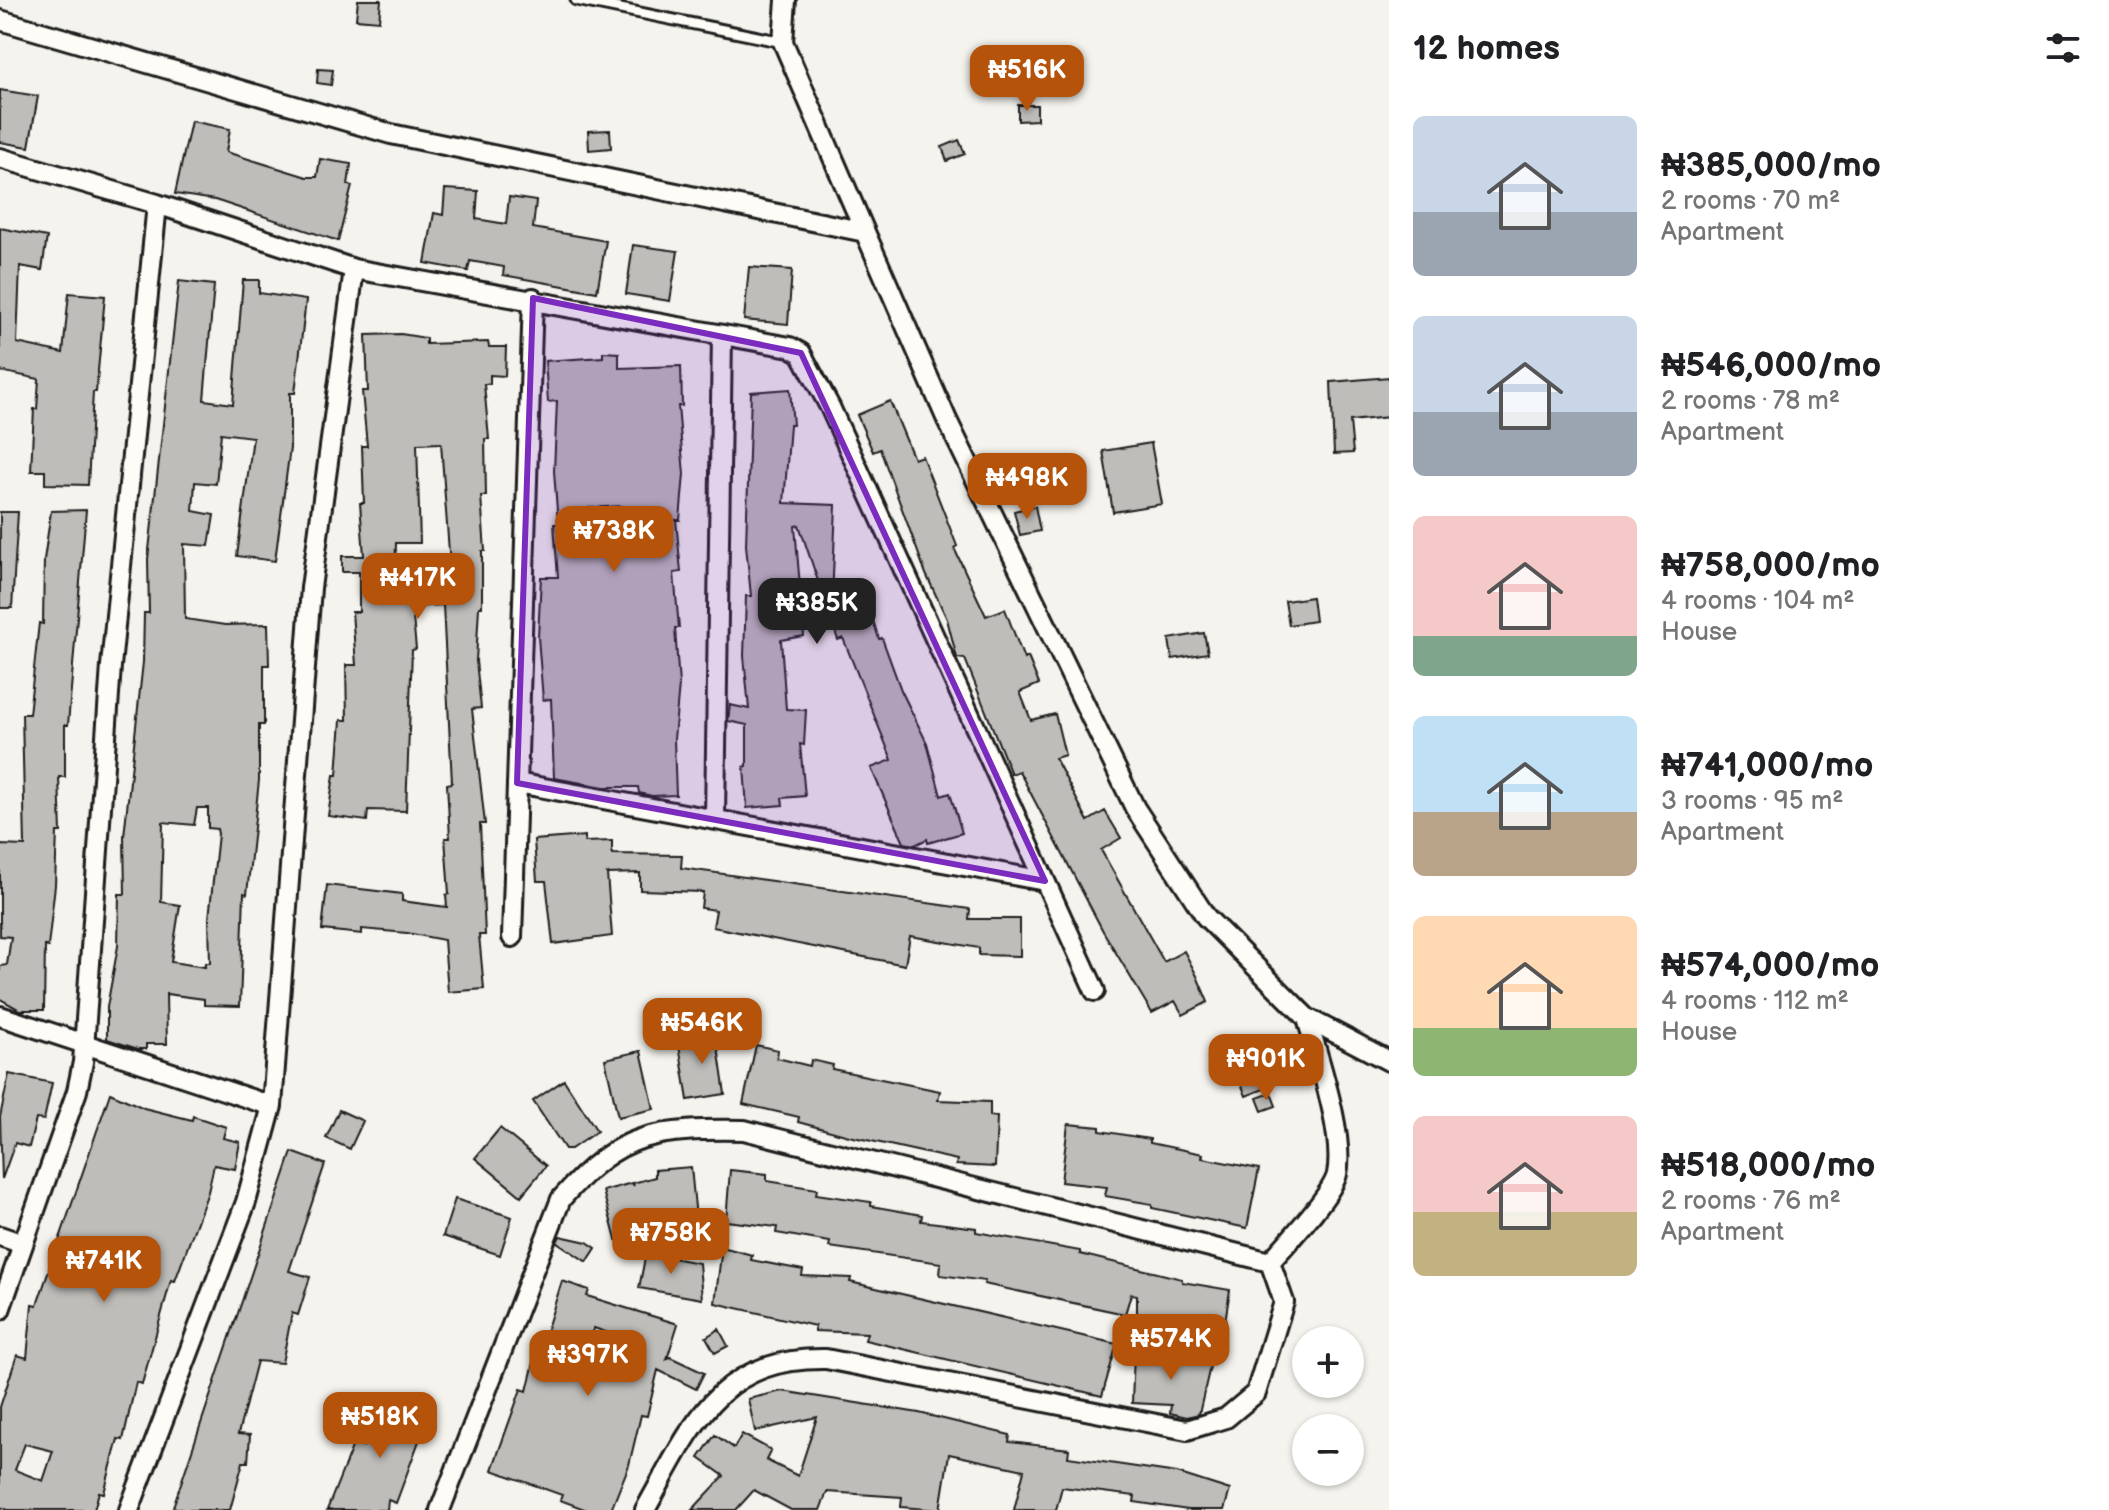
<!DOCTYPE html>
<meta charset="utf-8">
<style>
:root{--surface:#fff;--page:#f6f6f6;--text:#202124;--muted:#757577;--accent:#b45309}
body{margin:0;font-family:"Balsamiq Sans",sans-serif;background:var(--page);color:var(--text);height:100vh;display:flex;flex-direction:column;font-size:30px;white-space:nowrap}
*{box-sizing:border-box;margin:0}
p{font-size:26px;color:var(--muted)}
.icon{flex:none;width:44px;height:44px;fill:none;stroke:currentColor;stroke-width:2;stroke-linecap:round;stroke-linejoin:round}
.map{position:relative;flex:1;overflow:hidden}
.sheet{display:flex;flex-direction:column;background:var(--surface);width:720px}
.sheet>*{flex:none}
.controls{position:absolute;left:1292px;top:1326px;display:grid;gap:16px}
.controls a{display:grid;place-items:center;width:72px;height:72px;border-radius:50%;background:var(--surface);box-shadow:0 2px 6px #0004;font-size:40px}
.price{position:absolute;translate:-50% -68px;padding:0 18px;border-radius:16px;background:var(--accent);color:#fff;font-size:26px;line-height:52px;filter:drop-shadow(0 2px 4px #0008)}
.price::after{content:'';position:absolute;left:50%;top:48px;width:24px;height:18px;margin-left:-12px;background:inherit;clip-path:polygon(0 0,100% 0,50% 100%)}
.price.active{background:#222;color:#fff}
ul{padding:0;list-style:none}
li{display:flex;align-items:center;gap:24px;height:200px;padding:0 24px}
li span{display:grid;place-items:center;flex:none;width:224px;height:160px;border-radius:12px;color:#555}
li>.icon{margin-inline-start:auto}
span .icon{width:96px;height:96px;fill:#fffc;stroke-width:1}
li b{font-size:34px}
h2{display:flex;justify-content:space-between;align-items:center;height:96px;padding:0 24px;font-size:34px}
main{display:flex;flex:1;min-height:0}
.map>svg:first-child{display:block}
.building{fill:#bebdba;stroke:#1c1c1c;stroke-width:2;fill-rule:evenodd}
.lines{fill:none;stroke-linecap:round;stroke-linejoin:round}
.lane-casing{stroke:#1c1c1c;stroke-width:15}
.street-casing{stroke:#1c1c1c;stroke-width:24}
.lane{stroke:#fdfcf7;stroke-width:9}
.street{stroke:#fdfcf7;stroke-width:18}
.marked{fill:#7b2cbf;fill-opacity:0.2;stroke:#7b2cbf;stroke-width:6;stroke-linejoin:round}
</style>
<main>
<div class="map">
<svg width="1389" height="1510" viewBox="0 0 1389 1510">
<rect width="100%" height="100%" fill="#f4f3ee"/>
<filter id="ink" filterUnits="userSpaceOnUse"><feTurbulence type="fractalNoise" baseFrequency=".0125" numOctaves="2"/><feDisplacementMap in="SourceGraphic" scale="16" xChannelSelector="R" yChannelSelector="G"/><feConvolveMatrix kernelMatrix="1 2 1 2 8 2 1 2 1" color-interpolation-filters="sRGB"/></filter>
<g filter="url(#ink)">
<path class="building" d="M358 0H381L379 21 356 19Z
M318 69 333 70 331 85 317 83Z
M0 90 38 96 29 147 0 142Z
M1018 105H1037V120L1018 121Z
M191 121 230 129 226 152 307 177H317L320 159 351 164 348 185 352 186 338 241 215 200 175 194Z
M610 130 611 148 589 150 588 131Z
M959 140 965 154 947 161 942 147Z
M445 189 478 191 476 219 506 224 509 197 536 201 533 228 606 241 597 292 503 275 504 267 470 261 468 271 425 263 434 213 443 215Z
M0 228 47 237 42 270 20 266 17 343 63 353 69 293 105 296 96 392H93L88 485 45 484V471H31L34 409H37L39 379 0 371Z
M633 245 678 251 670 301 626 294Z
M749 267 792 270 788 324 744 320Z
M243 280H259V293L306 300 295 393H290V448L275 561 237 556 253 437 221 433 216 484 195 482 193 511 214 515 209 546 184 544 185 619 225 625 268 624 269 665H264V725H259V780L247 894 244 893 240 1006 204 1005V999L166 994 167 1044H146V1049H138L107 1039V1007L118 946 119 894H125L124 836 143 662 144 613H149L148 559 179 281 214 285 204 400 233 404ZM197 808H208V828L217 829 218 834 209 918 210 963H205V967L171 962 180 905 161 902 163 822 194 825Z
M401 334 426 338V344L488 342 489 347H506L505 376 490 375V384H484L489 439H485L486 496H481L485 551H482V607H479L476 661 481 708 472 709 485 824H480L485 935H479L484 989 448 992 444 940 407 933 362 929V934L322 930 327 885 402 894V901L447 907 446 895 449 894 445 838H450L447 784 452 783 443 605 412 607 416 649 412 650 406 811 368 810 367 821 328 816 334 775H337L341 720H347L346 665H356L352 612H359V572H342V556H364L360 503H364L362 446H367L362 391H368L366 335ZM441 443 450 566H446V574L395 577 396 543H420L417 444Z
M603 352 619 353V368L681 366 682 406H678L684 474 680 520H676L681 572 674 573 679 628H675L679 685 674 739 676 795 652 796 639 793 638 787H604L554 778 551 699 543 700 538 637 541 577H558L554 524H558L554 471 557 401 548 402 545 361 603 357ZM622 506 620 539 591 537 589 508Z
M1389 377V417L1350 421 1353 453 1334 454 1331 382Z
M790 389 793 425H790L784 503 836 505 832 600 863 589 879 639 882 638 901 690 927 743 941 796 950 793 962 833 928 843 927 839 915 845 904 843 871 768 892 760 843 638 838 640 799 525 795 526 804 636 781 640 786 709 806 710 804 745 800 744 805 796 782 798 783 805 747 808 744 767 747 766V725L728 721 730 705 749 709 744 656 746 596H751L746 545 751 392Z
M890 401 914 459 922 456 957 546 954 548 986 616 1005 609 1024 659 1028 657 1039 684 1020 692 1031 720 1055 714 1065 755 1055 758 1088 821 1105 811 1121 838 1101 850 1164 962 1184 951 1197 976 1208 1002 1183 1015 1175 1001 1152 1013 1103 931 1019 771 1011 774 965 659 957 658 947 619 926 574 880 449 873 452 857 415Z
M1151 443 1162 504 1113 512 1103 451Z
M1035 506 1040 531 1020 535 1014 511Z
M86 510 68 725H65V777H59L61 832H57L55 885 48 947 45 946 44 1010H20L0 999V966L7 965 11 937 0 936V845L25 846 22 714H29L39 623 43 624 44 560 51 511Z
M0 512H18L12 608H0Z
M1312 597 1315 621 1289 625 1285 601Z
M1204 633 1208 653 1172 659 1169 639Z
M585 836V842L612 841V854L682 855 681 868 970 909 969 919H1020V956L979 955V948L910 936 905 965 713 927 716 910 701 908 703 892 640 890V873L607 874 612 936 553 944 546 881H537L534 840Z
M716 1033 725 1094 688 1100 678 1039Z
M756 1045 778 1050 777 1058 810 1066 811 1060 833 1065 832 1069 940 1091 938 1100 990 1102V1116L997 1117 995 1167 956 1165 957 1160 849 1136 798 1122 799 1117 743 1104Z
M641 1051 654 1109 618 1117 605 1059Z
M1256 1066 1264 1089 1246 1096 1237 1073Z
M9 1074 52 1083 44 1120 36 1119 29 1147 15 1143 2 1179 0 1117Z
M564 1080 597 1131 571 1149H565L533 1101Z
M110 1093 144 1108 192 1120 193 1116 226 1127 223 1138 240 1142 235 1169 214 1165 208 1192 175 1281 171 1280 142 1384 136 1382 123 1440 118 1439 104 1493 99 1492 94 1510H8L0 1507V1407L17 1355 27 1358 32 1304 37 1305ZM25 1444 53 1451 43 1481 15 1470Z
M1271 1093 1276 1106 1262 1111 1257 1098Z
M339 1110 363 1121 350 1149 326 1138Z
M1068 1124 1100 1127V1131L1150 1139V1143L1203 1154 1202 1158 1259 1169 1247 1228 1152 1208V1204L1105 1196 1107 1187 1061 1182Z
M500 1128 546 1166 521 1196 475 1158Z
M292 1152 325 1164 289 1271 310 1277 298 1315 292 1313 282 1363 257 1361 238 1434 250 1435 248 1462H243L230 1510H183L173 1507Z
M691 1167 696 1218 642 1212 638 1234 616 1240 603 1191 632 1183 634 1186 633 1183 655 1177V1170Z
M730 1170 767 1174V1181L817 1189 816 1194 871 1202V1206L922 1215 921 1221 976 1228V1232L1080 1251V1254L1182 1279V1282L1230 1290 1222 1341 1137 1322V1295L1131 1294 1125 1314 984 1284 985 1281 940 1275 941 1263 829 1247 830 1242 776 1233 777 1227 726 1221Z
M455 1199 512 1217 500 1255 443 1236Z
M560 1236 587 1242 596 1248 587 1262 557 1242Z
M722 1247 752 1255 751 1260 803 1270 802 1276 851 1278 850 1282 1117 1344 1102 1396 865 1340 867 1333 815 1331V1326L715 1303Z
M646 1253 699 1263 702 1299 639 1288Z
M562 1281 589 1290 587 1296 678 1324 667 1359 670 1357 704 1373 696 1389 658 1370 647 1416 641 1415 629 1465 611 1510H587L560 1500 562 1495 492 1470 521 1389 527 1391 541 1334 545 1335ZM594 1328 623 1338 613 1369 585 1362Z
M719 1329 728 1346 715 1353 706 1337Z
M1134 1353 1212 1358 1199 1414 1187 1417 1170 1413 1171 1405 1132 1403Z
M782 1391 919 1413 1010 1435 1009 1442 1069 1449 1068 1457 1177 1473 1230 1490 1224 1510H1188L1134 1502 1135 1496 1062 1487 1056 1510H1014L1024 1470 949 1454 940 1510 901 1507 902 1497 827 1492 820 1510H791L754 1490 736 1510H692L724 1476 699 1458 715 1435 734 1448 742 1434 771 1450 766 1460 798 1476 817 1417 755 1431 748 1399Z
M377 1399 429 1414 396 1503 388 1500 387 1510H327L354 1442 363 1446Z"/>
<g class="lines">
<defs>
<path id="lane" d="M576 0 783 42"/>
<path id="street" d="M786 0 783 42 865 232
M0 20 391 134 865 232 947 420 1135 808 1206 917 1307 1018 1389 1061
M0 158 157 204 354 269 790 347 801 353 830 407 1095 991
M517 783 1045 881
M715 818 722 335
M512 937 533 298
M0 1016 272 1106
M0 1236 23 1244
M0 1310 77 1091 83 1062 111 666 157 204
M129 1510 246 1202 272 1106 311 588 354 269
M440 1510 561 1199C621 1130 658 1129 744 1130L1270 1262C1285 1245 1333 1194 1337 1174 1345 1135 1318 1058 1307 1018
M645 1510C692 1427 717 1357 826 1359L1187 1430 1226 1418 1256 1393 1284 1302 1270 1262"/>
</defs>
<use href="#lane" class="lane-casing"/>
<use href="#street" class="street-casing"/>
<use href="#lane" class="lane"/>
<use href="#street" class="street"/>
</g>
</g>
<path class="marked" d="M533 298 801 353 1045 881 517 783Z"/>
</svg>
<div class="controls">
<a>+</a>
<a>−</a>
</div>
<b class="price" style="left:1027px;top:113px">₦516K</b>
<b class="price" style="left:1027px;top:521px">₦498K</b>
<b class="price" style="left:614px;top:574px">₦738K</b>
<b class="price" style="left:418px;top:621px">₦417K</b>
<b class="price active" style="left:817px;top:646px">₦385K</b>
<b class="price" style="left:702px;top:1066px">₦546K</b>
<b class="price" style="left:1266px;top:1102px">₦901K</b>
<b class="price" style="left:671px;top:1276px">₦758K</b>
<b class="price" style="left:104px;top:1304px">₦741K</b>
<b class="price" style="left:1171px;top:1382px">₦574K</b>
<b class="price" style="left:588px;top:1398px">₦397K</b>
<b class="price" style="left:380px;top:1460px">₦518K</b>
</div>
<section class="sheet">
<h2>12 homes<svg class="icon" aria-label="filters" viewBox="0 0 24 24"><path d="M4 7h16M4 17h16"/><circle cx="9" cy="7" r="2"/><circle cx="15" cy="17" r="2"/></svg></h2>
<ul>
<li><span style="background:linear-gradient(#c9d6e8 60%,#9aa5b1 0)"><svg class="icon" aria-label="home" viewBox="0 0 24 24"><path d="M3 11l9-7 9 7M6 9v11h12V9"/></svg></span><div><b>₦385,000/mo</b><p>2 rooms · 70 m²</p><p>Apartment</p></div></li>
<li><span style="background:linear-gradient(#c9d6e8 60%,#9aa5b1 0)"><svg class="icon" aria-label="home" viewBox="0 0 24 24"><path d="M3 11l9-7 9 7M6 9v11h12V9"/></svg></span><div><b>₦546,000/mo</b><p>2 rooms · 78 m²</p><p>Apartment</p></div></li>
<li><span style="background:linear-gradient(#f6c9c9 75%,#7fa58c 0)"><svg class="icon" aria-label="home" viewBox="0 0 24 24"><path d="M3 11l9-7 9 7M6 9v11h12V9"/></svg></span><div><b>₦758,000/mo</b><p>4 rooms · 104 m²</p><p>House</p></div></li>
<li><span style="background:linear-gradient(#bfe0f5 60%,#b9a48a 0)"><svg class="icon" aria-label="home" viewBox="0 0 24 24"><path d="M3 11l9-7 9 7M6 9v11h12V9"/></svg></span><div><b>₦741,000/mo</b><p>3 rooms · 95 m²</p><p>Apartment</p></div></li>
<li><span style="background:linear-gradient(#ffd9b3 70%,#8fb573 0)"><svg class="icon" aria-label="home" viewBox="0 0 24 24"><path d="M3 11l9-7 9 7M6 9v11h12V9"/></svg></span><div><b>₦574,000/mo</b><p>4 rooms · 112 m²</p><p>House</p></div></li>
<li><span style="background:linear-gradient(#f6c9c9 60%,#c2b280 0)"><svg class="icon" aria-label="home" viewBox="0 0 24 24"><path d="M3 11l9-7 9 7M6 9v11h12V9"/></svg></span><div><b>₦518,000/mo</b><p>2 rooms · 76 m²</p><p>Apartment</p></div></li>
</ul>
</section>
</main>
